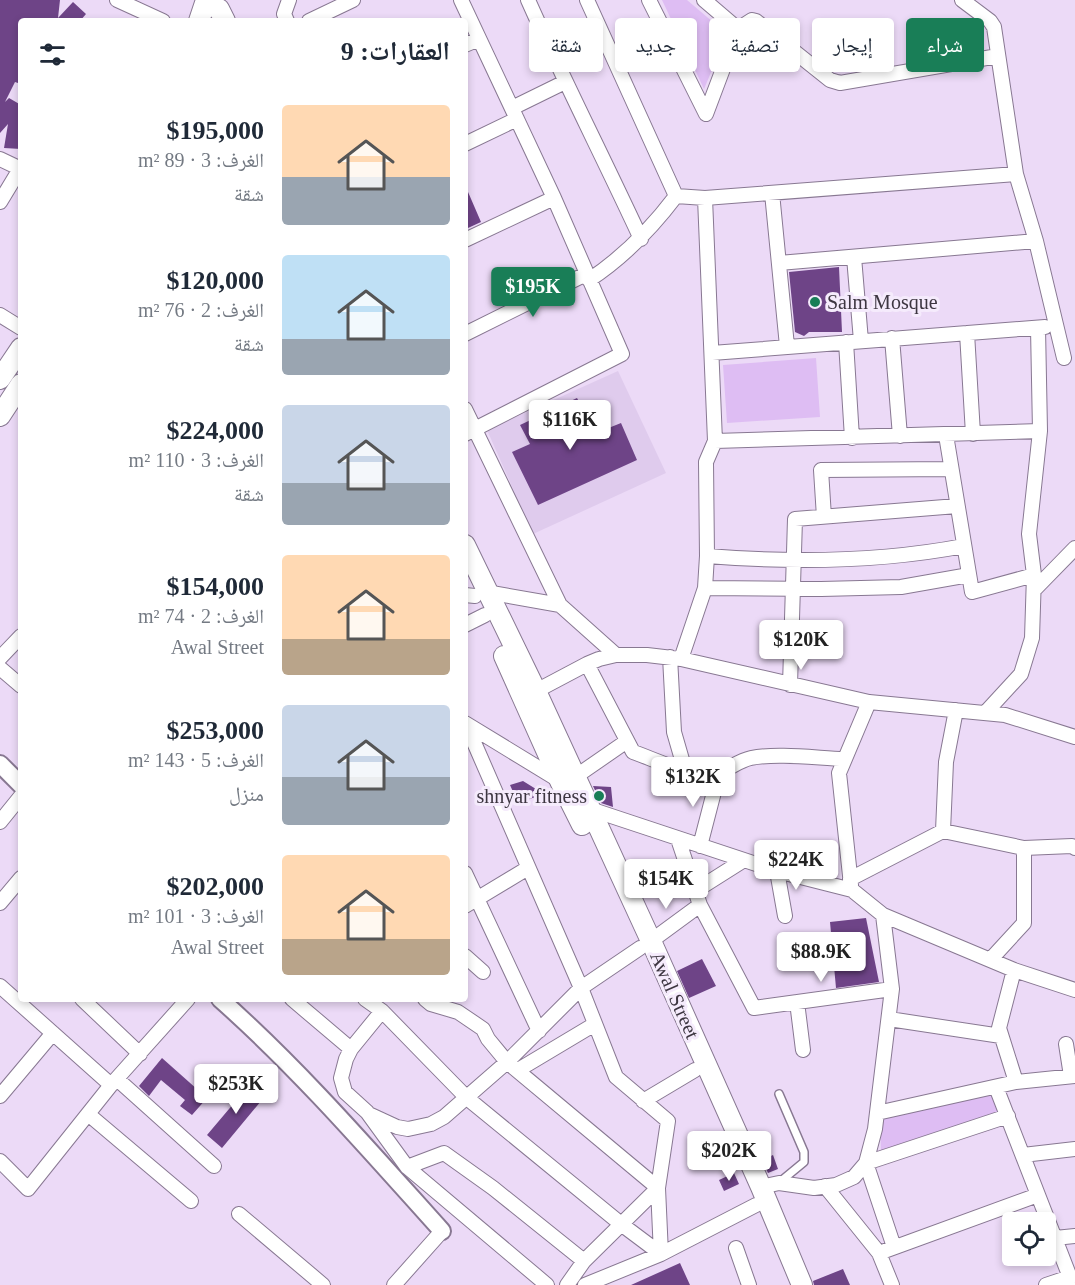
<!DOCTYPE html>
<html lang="ar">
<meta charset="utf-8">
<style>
:root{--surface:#fff;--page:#f2f2f3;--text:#1f2937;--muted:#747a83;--accent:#197e57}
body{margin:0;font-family:"Times New Roman","Noto Naskh Arabic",serif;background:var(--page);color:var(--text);direction:rtl;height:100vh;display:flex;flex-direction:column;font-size:22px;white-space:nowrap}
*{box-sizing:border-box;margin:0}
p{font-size:20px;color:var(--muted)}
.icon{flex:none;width:33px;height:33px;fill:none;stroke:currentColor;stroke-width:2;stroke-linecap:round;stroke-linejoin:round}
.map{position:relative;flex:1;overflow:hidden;direction:ltr}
.panel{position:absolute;left:18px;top:18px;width:450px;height:984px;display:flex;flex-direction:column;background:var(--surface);border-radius:6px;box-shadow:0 3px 9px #0003;direction:rtl}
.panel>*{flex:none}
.top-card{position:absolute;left:486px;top:18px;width:498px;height:54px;direction:rtl;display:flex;gap:12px}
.controls{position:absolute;left:1002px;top:1212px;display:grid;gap:12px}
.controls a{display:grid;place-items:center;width:54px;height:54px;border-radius:6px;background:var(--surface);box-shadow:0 3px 9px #0003;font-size:30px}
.price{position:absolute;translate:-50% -51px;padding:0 14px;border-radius:6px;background:#fff;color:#222;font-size:20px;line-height:39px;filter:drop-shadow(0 2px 3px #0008)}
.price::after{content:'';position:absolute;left:50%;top:36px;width:18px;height:14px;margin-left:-9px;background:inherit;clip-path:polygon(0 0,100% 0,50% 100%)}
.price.on{background:var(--accent);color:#fff}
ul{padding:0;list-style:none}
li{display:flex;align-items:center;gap:18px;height:150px;padding:0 18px}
li span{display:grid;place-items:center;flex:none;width:168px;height:120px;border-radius:6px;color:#555}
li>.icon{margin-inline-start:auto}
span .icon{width:72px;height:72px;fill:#fffc;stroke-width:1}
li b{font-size:26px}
h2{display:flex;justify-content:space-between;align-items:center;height:72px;padding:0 18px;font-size:26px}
.chip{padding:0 21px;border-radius:6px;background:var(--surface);box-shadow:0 3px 9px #0003;font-size:21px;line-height:54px}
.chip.on{background:var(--accent);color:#fff}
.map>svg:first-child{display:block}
.built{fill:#dfcbed}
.green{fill:#debdf3}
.building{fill:#6e4487}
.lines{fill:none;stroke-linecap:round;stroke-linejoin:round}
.service-casing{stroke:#887892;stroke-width:10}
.minor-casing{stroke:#887892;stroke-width:16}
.tertiary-casing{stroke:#887892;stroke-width:20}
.secondary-casing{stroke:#887892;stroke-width:22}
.service{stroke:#fff;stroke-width:7}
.minor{stroke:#fff;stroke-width:14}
.tertiary{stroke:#fff;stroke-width:16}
.secondary{stroke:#fff;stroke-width:20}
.poi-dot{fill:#197e57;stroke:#f5ebfc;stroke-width:2}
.labels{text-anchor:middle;stroke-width:6;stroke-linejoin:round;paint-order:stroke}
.poi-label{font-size:20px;fill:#3d3641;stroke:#f5ebfc;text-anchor:start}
.street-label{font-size:20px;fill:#3d3641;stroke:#f5ebfc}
</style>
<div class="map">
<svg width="1075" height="1285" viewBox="0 0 1075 1285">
<rect width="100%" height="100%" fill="#ecdaf7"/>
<path class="built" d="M618 371 666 473 533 534 487 430Z"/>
<path class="green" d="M662 0H687L727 34 704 89Z
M816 358 820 417 727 423 723 365Z
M994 1092 1002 1112 881 1155 880 1116Z"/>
<path class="building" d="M0 0H60L58 18 73 2 86 14 80 21H21V84L15 82 5 102 9 98 21 105V149L4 148 8 124 0 133Z
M465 185 481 222 468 228 465 222Z
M839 267 842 332H809L804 336 795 332 789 272Z
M577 398 589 421 599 416 606 429 621 423 637 460 538 505 512 452 530 444 520 425Z
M523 781 544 794 518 803 510 785Z
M593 786 611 787 613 807 601 803Z
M866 918 879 982 836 988 830 922Z
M702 959 716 986 689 998 677 971Z
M162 1058 207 1098 192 1115 180 1106 185 1100 161 1080 149 1096 139 1086Z
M251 1083 266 1095 222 1148 207 1135Z
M773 1155 778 1169 768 1173 762 1160Z
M734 1173 739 1184 724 1191 719 1180Z
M680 1263 690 1285H631Z
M843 1269 850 1285H814L813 1281Z"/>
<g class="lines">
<defs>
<path id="service" d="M779 1094 804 1152V1162L781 1181"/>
<path id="minor" d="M117 0 163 21
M461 0 554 198 622 354 465 434
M528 0C564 81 604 159 641 239
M587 0 676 196
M649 0 706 114
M704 0 738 29 706 114
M962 0 990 21 994 27 1016 174 1036 241 1064 358
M287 21 284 14 289 0
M309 21 353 0
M738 29 752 20 756 21 830 80 840 83 998 56
M465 45 479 39
M512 108 565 82
M465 144 517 119
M0 159 21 169
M772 193 787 346
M676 196 705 198 1016 174
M0 202 20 169
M465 240 554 198
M854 257 861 341
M779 263 1036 241
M589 280C624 257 651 229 676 196
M0 315 21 328
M967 333 973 434
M465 334 586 274
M892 338 900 436
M846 342 852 438
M712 353 1045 327
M465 409 560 605 616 655
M946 435 972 592 1034 575
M715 441 1040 431
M824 517 821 470 951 469
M707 556C793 563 880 562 964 546
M705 588 821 589 901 587 969 575
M1034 590 1075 548
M486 592 560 605
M465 595 475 596
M465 625 485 615
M670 657 674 732 685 770
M0 658 21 636
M681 659 705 588 707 556 706 462 715 441 705 198
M587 664 633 752C651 758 691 777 708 775 724 774 736 761 751 758 777 753 816 758 844 759
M0 668 21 686
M790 685 795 519 957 506
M536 691 587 664 599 659 616 655H647L681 659 869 702 1005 715 1075 737
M986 712 1021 674 1032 638 1034 575 1029 534 1040 431 1038 328
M465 723 560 781
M466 724 581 988 616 1077 668 1121 658 1188 584 1261 567 1285
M575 777 627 741
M587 808 777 871 852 890 883 915 1014 970 1075 990
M0 822 21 796
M943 831 946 762 956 710
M678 839 700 905 754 1008 892 989
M700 846 714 792V774
M777 871 785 916
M465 873 539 1031
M850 879 943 831 1024 848 1072 846 1075 848
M851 885 839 773 869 702
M695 891 744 860
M0 903 21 878
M465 906 528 868
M651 941 700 905
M465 956 483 972
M991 959 1024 923V848
M1014 970 999 1028 1016 1082
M0 986 111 1085
M82 999 140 1054
M292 999 351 1049
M365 999 382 1011 467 1098 621 1224 661 1254
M425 999 431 1004 458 1012 483 1029 488 1039 507 1062 658 1188 661 1254
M797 1002 803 1050
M382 1011 351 1049 346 1059 341 1078 345 1092 367 1112 407 1167 547 1285
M889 1019 1001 1036
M1066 1044 1071 1076
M518 1070 595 1024
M117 1079 214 1166
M996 1087 1073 1285
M0 1096 53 1033
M643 1101 695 1070
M877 1113 1016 1082 1075 1076
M88 1114 191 1201
M371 1115 397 1127 408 1129 431 1124 444 1117 507 1062 581 988 640 948
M1023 1155 1075 1149
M0 1161 28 1189 111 1085 188 999
M407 1167 444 1153 493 1188 584 1261
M825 1186 879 1253 892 1285
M761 1187 779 1183 814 1188 836 1185 854 1177 866 1163 875 1129 892 989 883 915
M239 1214 323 1285
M1055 1238 1075 1236
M894 1247 866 1163 1008 1116
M736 1248 749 1285
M879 1253 1038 1195
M394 1285 442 1231
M585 1285 661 1254 756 1205
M1046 1285 1070 1277"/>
<path id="tertiary" d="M0 764 21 785
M220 999C300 1070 370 1151 442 1231"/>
<path id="secondary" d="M205 3 219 9 225 21
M199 21 206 0
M0 379 21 348
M0 416 21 384
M465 545 536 691 651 941 761 1187 802 1285
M504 656 560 781 582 825"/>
</defs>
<use href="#service" class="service-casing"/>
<use href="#minor" class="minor-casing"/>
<use href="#tertiary" class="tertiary-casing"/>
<use href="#secondary" class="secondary-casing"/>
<use href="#service" class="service"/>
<use href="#minor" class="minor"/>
<use href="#tertiary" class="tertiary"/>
<use href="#secondary" class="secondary"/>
</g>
<g class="poi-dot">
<circle cx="815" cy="302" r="6"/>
<circle cx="599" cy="796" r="6"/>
</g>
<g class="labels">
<g class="poi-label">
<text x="827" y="309">Salm Mosque</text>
<text x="587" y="803" text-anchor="end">shnyar fitness</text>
</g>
<g class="street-label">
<text transform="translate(675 995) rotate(66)" y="7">Awal Street</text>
</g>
</g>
</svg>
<div class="controls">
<a><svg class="icon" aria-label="locate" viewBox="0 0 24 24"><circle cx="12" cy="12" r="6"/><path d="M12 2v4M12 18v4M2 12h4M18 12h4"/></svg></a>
</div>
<b class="price on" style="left:533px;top:318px">$195K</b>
<b class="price" style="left:570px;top:451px">$116K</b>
<b class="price" style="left:801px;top:671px">$120K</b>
<b class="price" style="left:693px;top:808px">$132K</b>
<b class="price" style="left:796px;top:891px">$224K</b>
<b class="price" style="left:666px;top:910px">$154K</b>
<b class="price" style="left:821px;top:983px">$88.9K</b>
<b class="price" style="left:236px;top:1115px">$253K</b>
<b class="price" style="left:729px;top:1182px">$202K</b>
<div class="top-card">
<a class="chip on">شراء</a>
<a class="chip">إيجار</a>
<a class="chip">تصفية</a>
<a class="chip">جديد</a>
<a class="chip">شقة</a>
</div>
<section class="panel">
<h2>العقارات: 9<svg class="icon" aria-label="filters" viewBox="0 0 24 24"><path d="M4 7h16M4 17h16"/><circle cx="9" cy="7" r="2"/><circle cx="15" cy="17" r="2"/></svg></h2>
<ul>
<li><span style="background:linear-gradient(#ffd9b3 60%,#9aa5b1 0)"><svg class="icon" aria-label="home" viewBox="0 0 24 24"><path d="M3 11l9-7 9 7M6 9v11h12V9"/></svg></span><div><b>$195,000</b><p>الغرف: 3 · 89 m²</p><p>شقة</p></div></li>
<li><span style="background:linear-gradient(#bfe0f5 70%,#9aa5b1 0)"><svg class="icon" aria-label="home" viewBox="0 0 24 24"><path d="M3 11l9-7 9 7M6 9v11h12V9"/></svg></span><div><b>$120,000</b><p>الغرف: 2 · 76 m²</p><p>شقة</p></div></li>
<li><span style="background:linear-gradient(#c9d6e8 65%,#9aa5b1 0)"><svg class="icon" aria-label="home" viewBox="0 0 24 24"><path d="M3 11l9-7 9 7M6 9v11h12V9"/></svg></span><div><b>$224,000</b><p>الغرف: 3 · 110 m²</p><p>شقة</p></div></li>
<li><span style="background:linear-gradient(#ffd9b3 70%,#b9a48a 0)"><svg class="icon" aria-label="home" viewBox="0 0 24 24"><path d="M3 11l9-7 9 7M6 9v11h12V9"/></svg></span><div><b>$154,000</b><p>الغرف: 2 · 74 m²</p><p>Awal Street</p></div></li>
<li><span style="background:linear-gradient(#c9d6e8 60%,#9aa5b1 0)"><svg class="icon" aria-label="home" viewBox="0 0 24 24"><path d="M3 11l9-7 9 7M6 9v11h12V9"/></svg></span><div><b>$253,000</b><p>الغرف: 5 · 143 m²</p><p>منزل</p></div></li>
<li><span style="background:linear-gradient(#ffd9b3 70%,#b9a48a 0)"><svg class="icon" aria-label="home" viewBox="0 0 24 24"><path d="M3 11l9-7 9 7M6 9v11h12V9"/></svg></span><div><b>$202,000</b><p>الغرف: 3 · 101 m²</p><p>Awal Street</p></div></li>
</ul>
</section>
</div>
